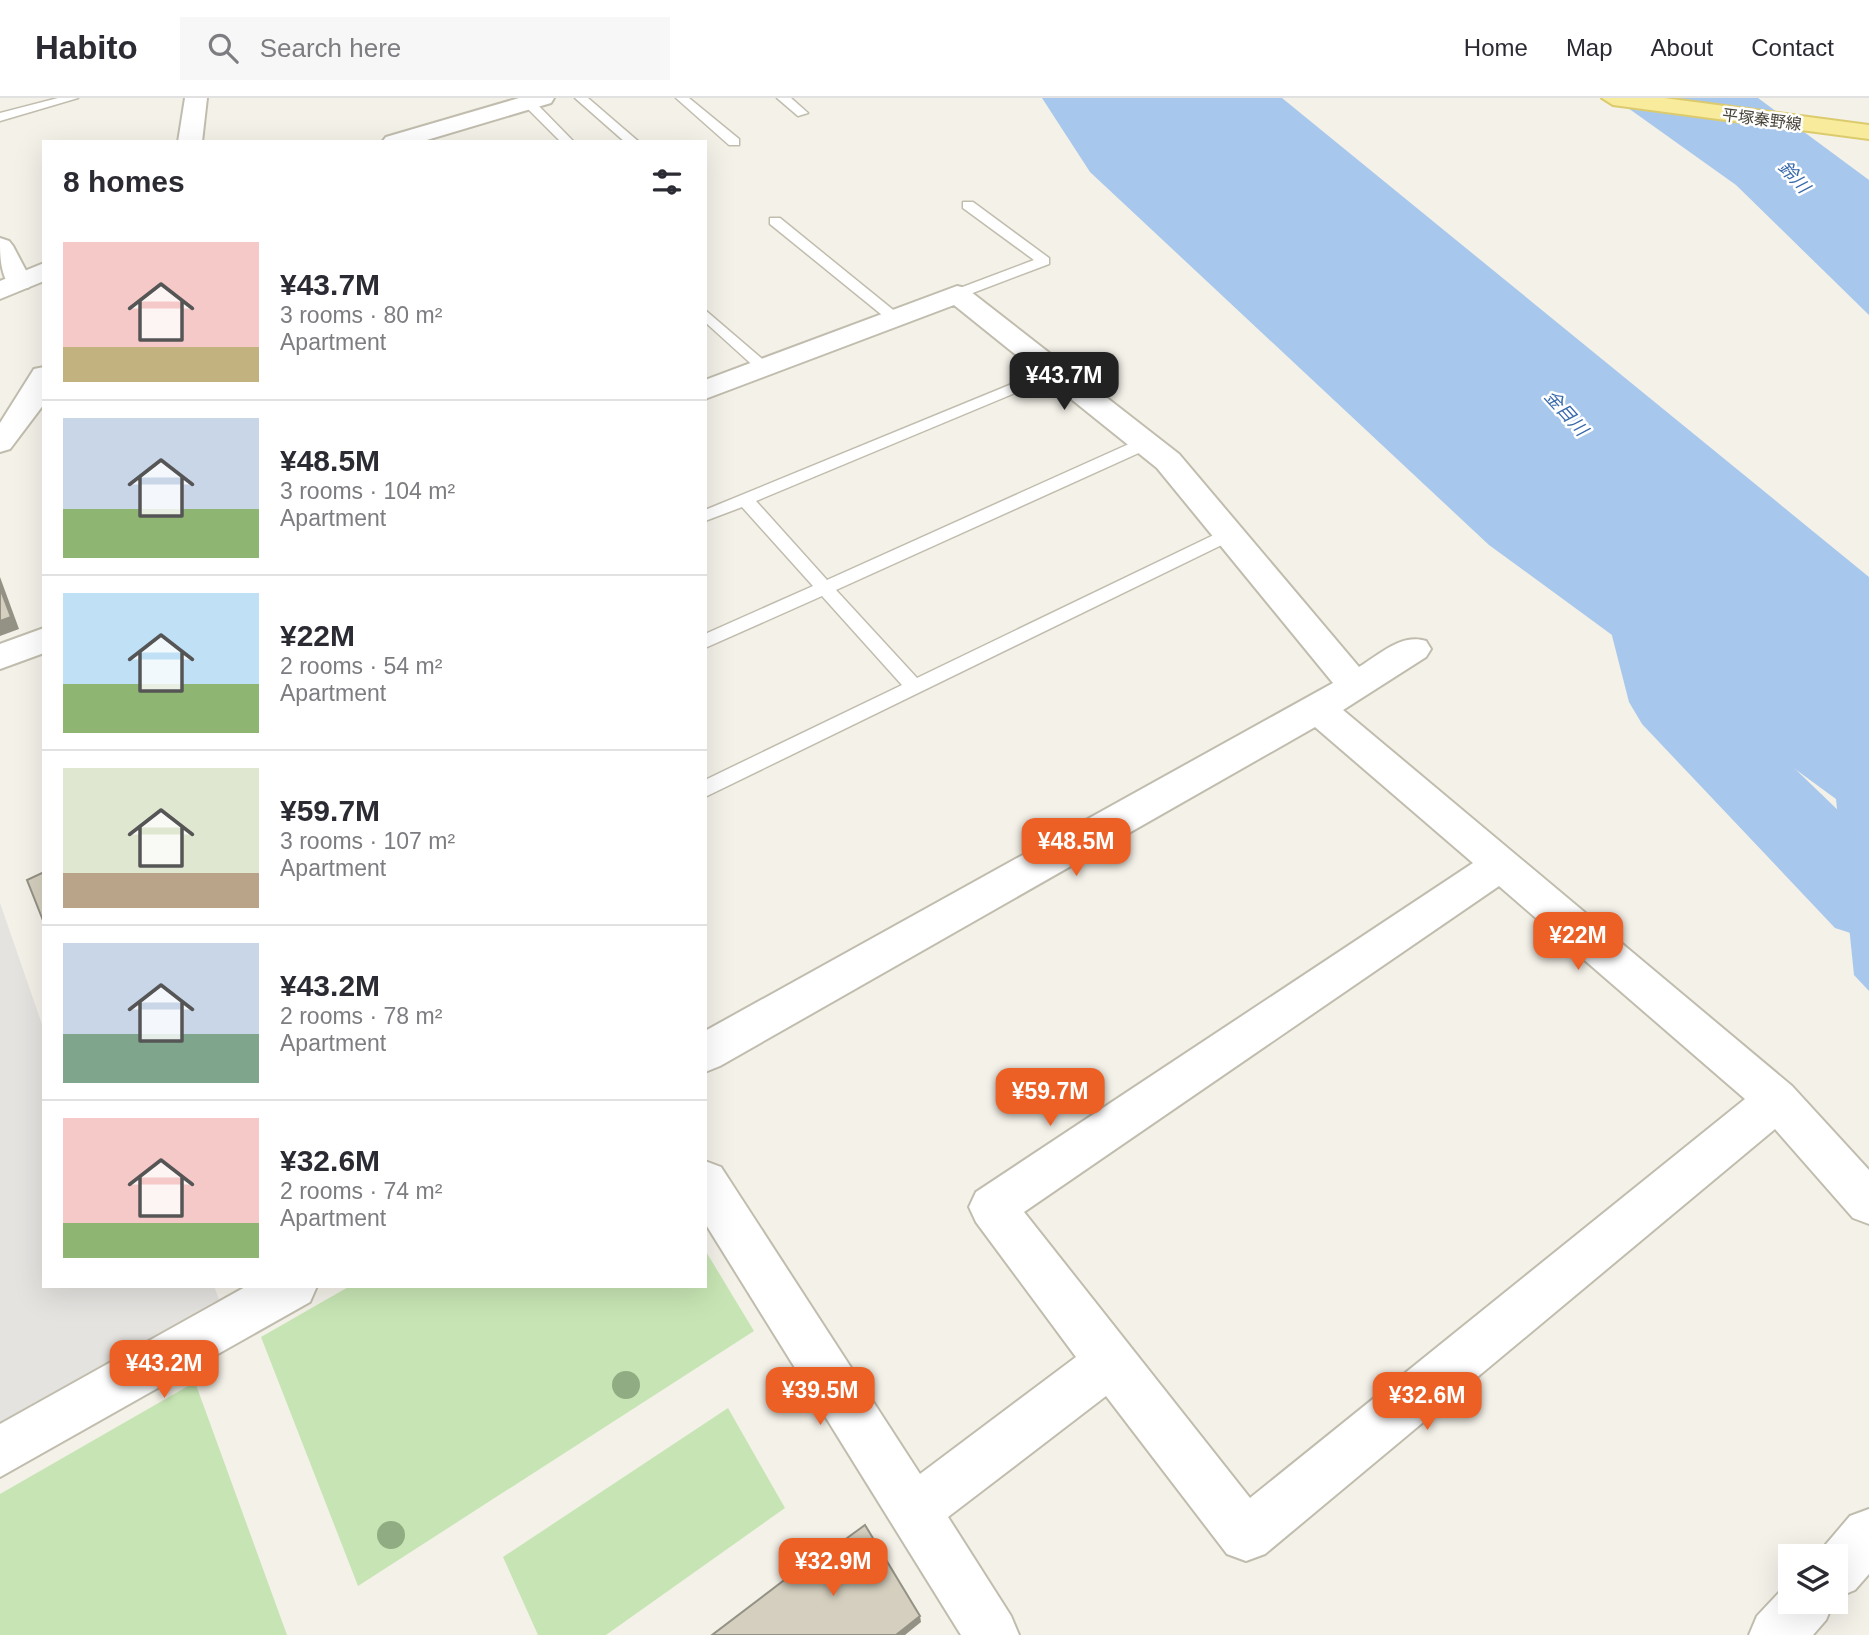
<!DOCTYPE html>
<meta charset="utf-8">
<style>
:root{--surface:#fff;--page:#f7f7f7;--text:#2b2b33;--muted:#7c7c81;--line:#e1e1e2;--accent:#ec6026}
body{margin:0;font-family:Helvetica,"Noto Sans JP",sans-serif;background:var(--page);color:var(--text);height:100vh;display:flex;flex-direction:column;font-size:26px;white-space:nowrap}
*{box-sizing:border-box;margin:0}
p{font-size:23px;color:var(--muted)}
.icon{flex:none;width:38px;height:38px;fill:none;stroke:currentColor;stroke-width:2;stroke-linecap:round;stroke-linejoin:round}
.map{position:relative;flex:1;overflow:hidden}
.sheet{position:absolute;left:42px;top:42px;width:665px;height:1148px;display:flex;flex-direction:column;background:var(--surface);border-radius:0px;box-shadow:0 7px 28px #0002}
.sheet>*{flex:none}
.fabs{position:absolute;left:1778px;top:1446px;display:grid;gap:14px}
.fabs a{display:grid;place-items:center;width:70px;height:70px;border-radius:0px;background:var(--surface);box-shadow:0 7px 28px #0002;font-size:35px}
.price{position:absolute;translate:-50% -60px;padding:0 16px;border-radius:14px;background:var(--accent);color:#fff;font-size:23px;line-height:46px;filter:drop-shadow(0 2px 4px #0008)}
.price::after{content:'';position:absolute;left:50%;top:42px;width:21px;height:16px;margin-left:-10px;background:inherit;clip-path:polygon(0 0,100% 0,50% 100%)}
.price.on{background:#222;color:#fff}
ul{padding:0;list-style:none}
li{display:flex;align-items:center;gap:21px;height:175px;padding:0 21px}
li+li{border-top:2px solid var(--line)}
li span{display:grid;place-items:center;flex:none;width:196px;height:140px;border-radius:0px;color:#555}
li>.icon{margin-inline-start:auto}
span .icon{width:84px;height:84px;fill:#fffc;stroke-width:1}
li b{font-size:30px}
h2{display:flex;justify-content:space-between;align-items:center;height:84px;padding:0 21px;font-size:30px}
header{display:flex;align-items:center;gap:42px;box-sizing:border-box;height:98px;padding:0 35px;background:var(--surface);border-bottom:2px solid var(--line)}
header strong{font-size:33px}
nav{display:flex;gap:38px;margin-inline-start:auto;font-size:24px}
.search{width:490px;height:63px;background:var(--page);display:flex;align-items:center;gap:18px;box-sizing:border-box;padding:0 24px;border-radius:0px;color:var(--muted);font-size:26px}
.map>svg:first-child{display:block}
.green{fill:#c7e5b4}
.parking{fill:#e5e3e0}
.water{fill:#a8c7ec}
.lines{fill:none;stroke-linecap:round;stroke-linejoin:round}
.river{fill:#a8c7ec;fill-rule:evenodd}
.service-casing{stroke:#c1bdae;stroke-width:3}
.minor-casing{stroke:#c1bdae;stroke-width:4}
.tertiary-casing{stroke:#c1bdae;stroke-width:4}
.primary-casing{stroke:#dccb6d;stroke-width:4}
.service{fill:#fff;fill-rule:evenodd}
.minor{fill:#fff;fill-rule:evenodd}
.tertiary{fill:#fff;fill-rule:evenodd}
.primary{fill:#f8eb9c;fill-rule:evenodd}
.tree{fill:#8fac82}
.shaded-wall{fill:#949185}
.building{fill:#d4cfbe;stroke:#949185;stroke-width:2}
.labels{text-anchor:middle;stroke-width:5;stroke-linejoin:round;paint-order:stroke}
.far-street-label{font-size:16px;fill:#464237;stroke:#fff}
.far-water-label{font-size:18px;font-style:italic;fill:#3769ab;stroke:#fff}
</style>
<header>
<strong>Habito</strong>
<div class="search"><svg class="icon" aria-label="search" viewBox="0 0 24 24"><circle cx="10" cy="10" r="6"/><path d="M15 15l6 6"/></svg>Search here</div>
<nav><a>Home</a><a>Map</a><a>About</a><a>Contact</a></nav>
</header>
<div class="map">
<svg width="1869" height="1537" viewBox="0 0 1869 1537">
<rect width="100%" height="100%" fill="#f3f1e8"/>
<path class="green" d="M705 1152 754 1233 358 1488 261 1239 350 1188H705Z
M195 1284 287 1537H0V1396Z
M728 1310 785 1410 606 1537H538L503 1459Z"/>
<path class="parking" d="M0 805 44 932V1188H214L219 1201 0 1324Z"/>
<path class="water" d="M1042 0H1282L1869 479V893L1854 877 1836 701 1489 447 1090 74Z
M1614 0H1758L1869 82V217L1736 87Z"/>
<g class="lines">
<path class="river" d="M1628 422 1656 430 1667 448 1711 590 1869 742V841L1835 830 1642 626 1629 604 1589 448 1600 430Z"/>
<defs>
<path id="service" d="M58 0H78L0 23V15Z
M575 0H588L639 44H625Z
M676 0H689L739 41V47H729Z
M777 0H791L808 15 798 18Z
M524 1H532L574 44H561L524 7Z
M963 104H973L1049 160V166L962 199H952V193L1034 162 963 110Z
M770 120H780L897 215V221H887L770 126Z
M705 212 768 266V272H758L705 224Z
M1053 269 1058 271V277L756 403 827 482 1140 341H1152V349L836 492 917 580 1222 433H1234L1237 437 1234 441 705 699V682L902 587 822 498 705 550V536L813 488 742 409 705 423V412Z"/>
<path id="minor" d="M519 0H554L551 5 420 44H382L386 39Z
M0 140 9 143 13 148 32 184 28 190H10C0 173 0 159 0 140Z
M957 188 966 190 1179 356 1359 569C1380 556 1402 535 1426 543L1431 551 1426 559 1343 612 1792 988 1869 1072V1126L1853 1120 1775 1031 1265 1456 1246 1463 1227 1456 1106 1298 948 1419 1011 1518 1019 1537H961L705 1125V1063L721 1069 920 1376 1076 1259 976 1124 969 1109 976 1094 1473 765 1315 629 720 968 705 974V933L1333 585 1157 370 954 207 705 301V282ZM1499 788 1745 1001 1250 1400 1024 1114Z
M44 269V306L10 351 0 354V325L34 271Z
M44 530V555L0 571V546Z
M247 1188H317L310 1204 0 1379V1326Z
M1869 1411V1476L1855 1492 1836 1500V1458H1816L1850 1418Z
M1790 1483V1503H1834L1826 1522 1813 1537H1749L1757 1518Z"/>
<path id="tertiary" d="M185 0H207L202 44H178Z
M44 165V183L0 201V183Z"/>
<path id="primary" d="M1602 0H1664L1869 27V41L1613 7Z"/>
</defs>
<use href="#service" class="service-casing"/>
<use href="#minor" class="minor-casing"/>
<use href="#tertiary" class="tertiary-casing"/>
<use href="#primary" class="primary-casing"/>
<use href="#service" class="service"/>
<use href="#minor" class="minor"/>
<use href="#tertiary" class="tertiary"/>
<use href="#primary" class="primary"/>
</g>
<g class="tree">
<circle cx="626" cy="1287" r="14"/>
<circle cx="391" cy="1437" r="14"/>
</g>
<path class="shaded-wall" d="M0 479 19 531 0 538Z
M920 1518 921 1524 905 1537H896Z"/>
<path class="building" d="M0 490 11 519 0 523Z
M44 774V825L27 782Z
M865 1427 920 1518 896 1537H712L787 1480 788 1483Z"/>
<g class="labels">
<g class="far-street-label">
<text transform="translate(1762 21) rotate(7)" y="6">平塚秦野線</text>
</g>
<g class="far-water-label">
<text transform="translate(1794 79) rotate(48)" y="6">鈴川</text>
<text transform="translate(1566 315) rotate(48)" y="6">金目川</text>
</g>
</g>
</svg>
<div class="fabs">
<a><svg class="icon" aria-label="layers" viewBox="0 0 24 24"><path d="M12 4l9 5-9 5-9-5zM3 14l9 5 9-5"/></svg></a>
</div>
<b class="price on" style="left:1064px;top:314px">¥43.7M</b>
<b class="price" style="left:1076px;top:780px">¥48.5M</b>
<b class="price" style="left:1578px;top:874px">¥22M</b>
<b class="price" style="left:1050px;top:1030px">¥59.7M</b>
<b class="price" style="left:164px;top:1302px">¥43.2M</b>
<b class="price" style="left:820px;top:1329px">¥39.5M</b>
<b class="price" style="left:1427px;top:1334px">¥32.6M</b>
<b class="price" style="left:833px;top:1500px">¥32.9M</b>
<section class="sheet">
<h2>8 homes<svg class="icon" aria-label="filters" viewBox="0 0 24 24"><path d="M4 7h16M4 17h16"/><circle cx="9" cy="7" r="2"/><circle cx="15" cy="17" r="2"/></svg></h2>
<ul>
<li><span style="background:linear-gradient(#f6c9c9 75%,#c2b280 0)"><svg class="icon" aria-label="home" viewBox="0 0 24 24"><path d="M3 11l9-7 9 7M6 9v11h12V9"/></svg></span><div><b>¥43.7M</b><p>3 rooms · 80 m²</p><p>Apartment</p></div></li>
<li><span style="background:linear-gradient(#c9d6e8 65%,#8fb573 0)"><svg class="icon" aria-label="home" viewBox="0 0 24 24"><path d="M3 11l9-7 9 7M6 9v11h12V9"/></svg></span><div><b>¥48.5M</b><p>3 rooms · 104 m²</p><p>Apartment</p></div></li>
<li><span style="background:linear-gradient(#bfe0f5 65%,#8fb573 0)"><svg class="icon" aria-label="home" viewBox="0 0 24 24"><path d="M3 11l9-7 9 7M6 9v11h12V9"/></svg></span><div><b>¥22M</b><p>2 rooms · 54 m²</p><p>Apartment</p></div></li>
<li><span style="background:linear-gradient(#dfe7d0 75%,#b9a48a 0)"><svg class="icon" aria-label="home" viewBox="0 0 24 24"><path d="M3 11l9-7 9 7M6 9v11h12V9"/></svg></span><div><b>¥59.7M</b><p>3 rooms · 107 m²</p><p>Apartment</p></div></li>
<li><span style="background:linear-gradient(#c9d6e8 65%,#7fa58c 0)"><svg class="icon" aria-label="home" viewBox="0 0 24 24"><path d="M3 11l9-7 9 7M6 9v11h12V9"/></svg></span><div><b>¥43.2M</b><p>2 rooms · 78 m²</p><p>Apartment</p></div></li>
<li><span style="background:linear-gradient(#f6c9c9 75%,#8fb573 0)"><svg class="icon" aria-label="home" viewBox="0 0 24 24"><path d="M3 11l9-7 9 7M6 9v11h12V9"/></svg></span><div><b>¥32.6M</b><p>2 rooms · 74 m²</p><p>Apartment</p></div></li>
</ul>
</section>
</div>
